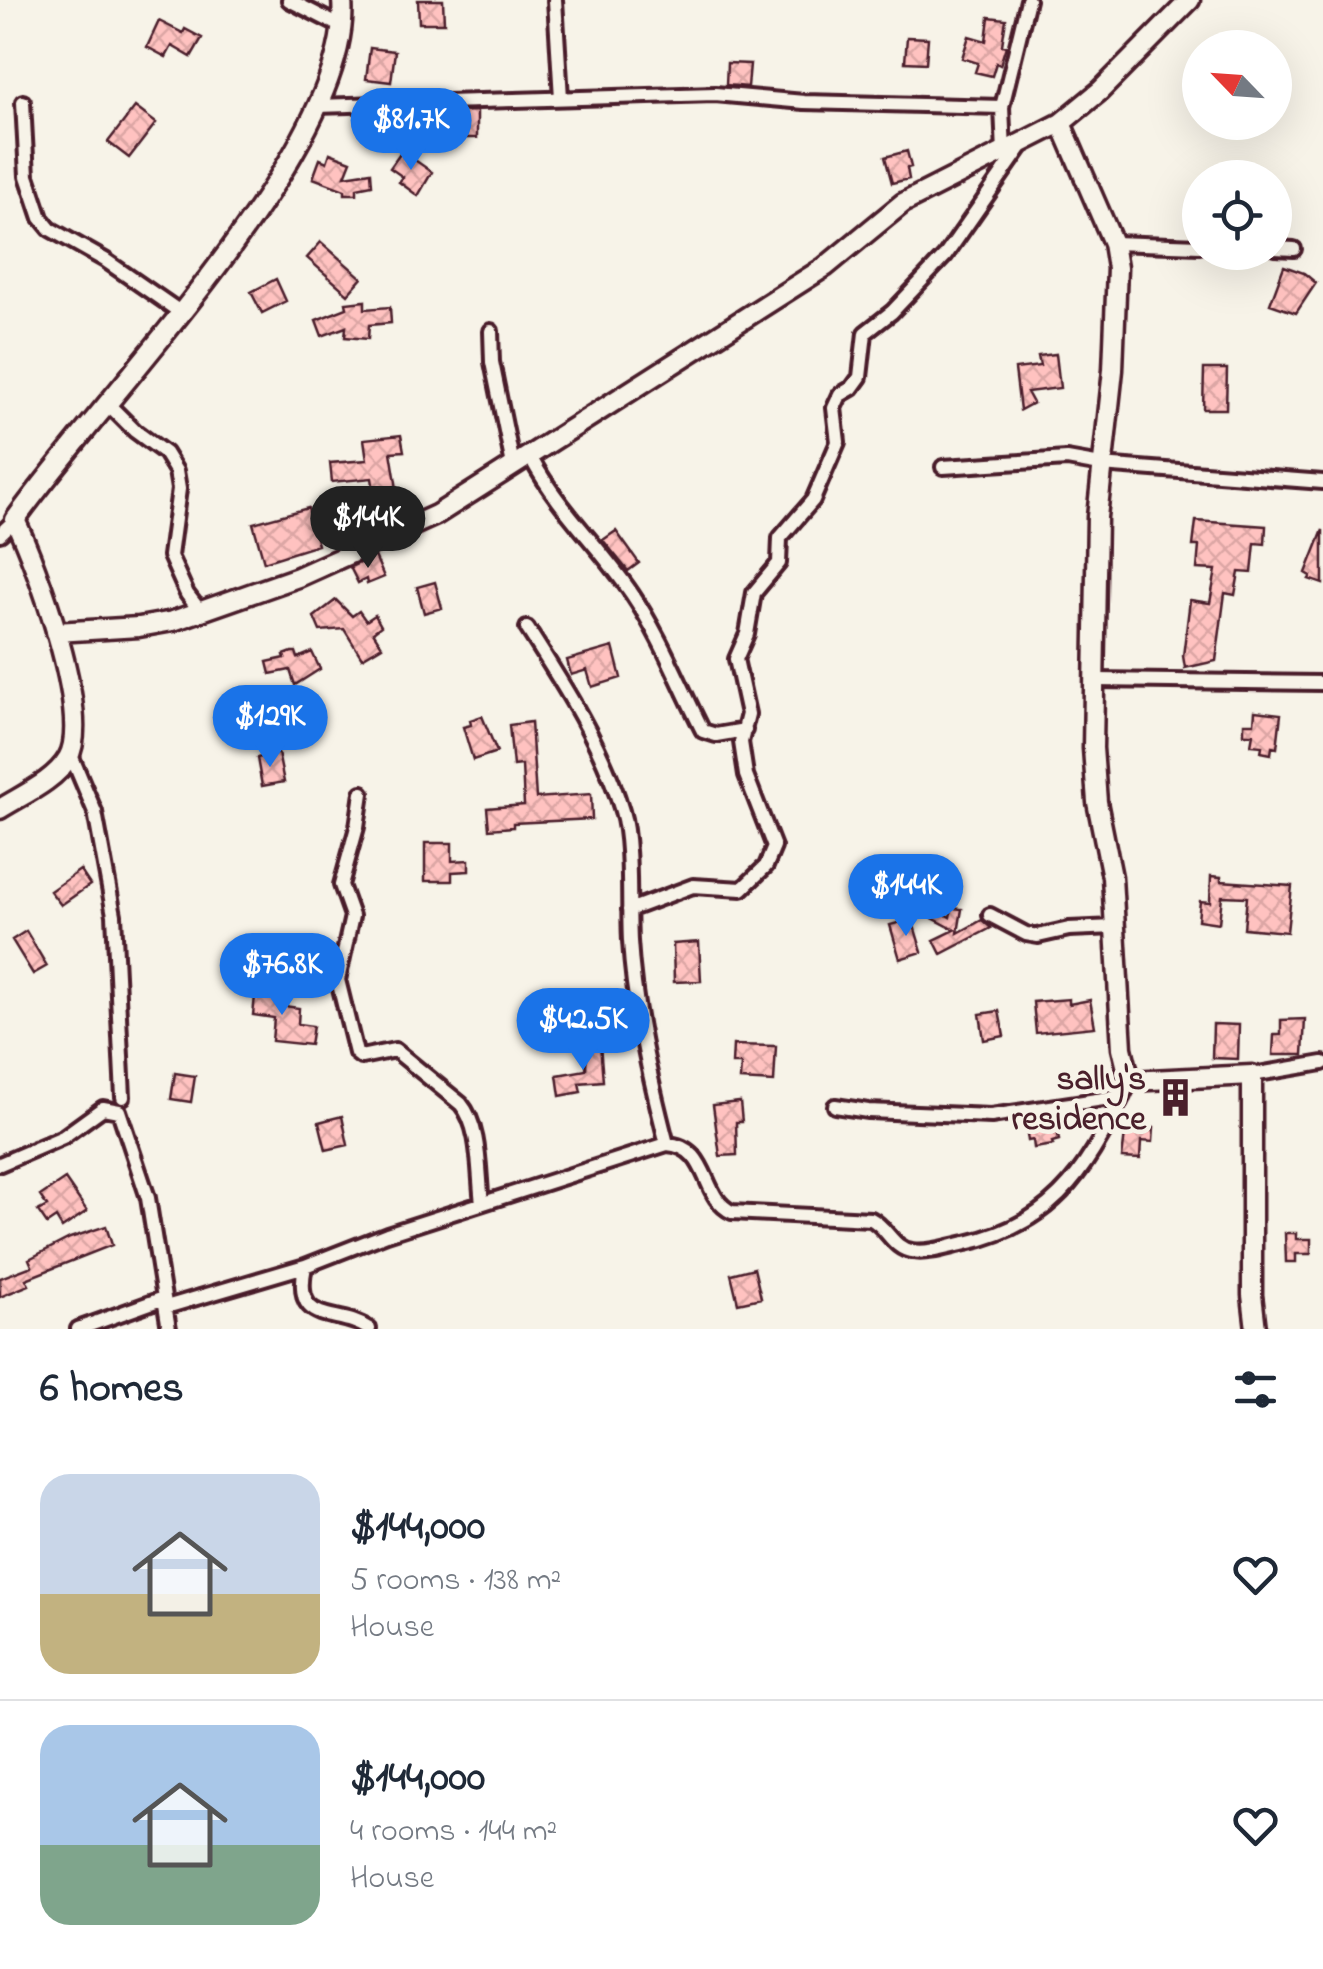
<!DOCTYPE html>
<meta charset="utf-8">
<style>
:root{--surface:#fff;--page:#f2f2f3;--text:#1f2937;--muted:#747a83;--line:#e0e1e3;--accent:#1a73e8}
body{margin:0;font-family:"Indie Flower",sans-serif;background:var(--page);color:var(--text);height:100vh;display:flex;flex-direction:column;font-size:38px;white-space:nowrap}
*{box-sizing:border-box;margin:0}
p{font-size:32px;color:var(--muted)}
.icon{flex:none;width:55px;height:55px;fill:none;stroke:currentColor;stroke-width:2;stroke-linecap:round;stroke-linejoin:round}
.map{position:relative;height:1329px;overflow:hidden}
.details{display:flex;flex-direction:column;background:var(--surface);flex:1}
.details>*{flex:none}
.needle{width:65px;rotate:295deg}
.tools{position:absolute;left:1182px;top:30px;display:grid;gap:20px}
.tools a{display:grid;place-items:center;width:110px;height:110px;border-radius:50%;background:var(--surface);box-shadow:0 10px 40px #0002;font-size:50px}
.price{position:absolute;translate:-50% -85px;padding:0 22px;border-radius:35px;background:var(--accent);color:#fff;font-size:32px;line-height:65px;filter:drop-shadow(0 2px 5px #0008)}
.price::after{content:'';position:absolute;left:50%;top:60px;width:30px;height:22px;margin-left:-15px;background:inherit;clip-path:polygon(0 0,100% 0,50% 100%)}
.price.active{background:#222;color:#fff}
ul{padding:0;list-style:none}
li{display:flex;align-items:center;gap:30px;height:250px;padding:0 40px}
li+li{border-top:2px solid var(--line)}
li span{display:grid;place-items:center;flex:none;width:280px;height:200px;border-radius:30px;color:#555}
li>.icon{margin-inline-start:auto}
span .icon{width:120px;height:120px;fill:#fffc;stroke-width:1}
li b{font-size:42px}
h2{display:flex;justify-content:space-between;align-items:center;height:120px;padding:0 40px;font-size:42px}
.map>svg:first-child{display:block}
.building{fill:url(#building-cross-hatch);stroke:#4a1f2b;stroke-width:2.5}
.lines{fill:none;stroke-linecap:round;stroke-linejoin:round}
.street-casing{stroke:#4a1f2b;stroke-width:20}
.secondary-casing{stroke:#4a1f2b;stroke-width:25}
.street{stroke:#f7f3e8;stroke-width:12}
.secondary{stroke:#f7f3e8;stroke-width:18}
.labels{text-anchor:middle;stroke-width:9;stroke-linejoin:round;paint-order:stroke}
.poi-label{font-size:35px;font-weight:bold;fill:#4a1f2b;stroke:#f7f3e8;text-anchor:end}
</style>
<div class="map">
<svg width="1323" height="1329" viewBox="0 0 1323 1329">
<defs>
<pattern id="building-cross-hatch" width="8" height="8" patternUnits="userSpaceOnUse" patternTransform="scale(2.5)"><rect width="8" height="8" fill="#ffc2c0"/><path d="M0 0l8 8M0 8l8-8" fill="none" stroke="#dca6a5"/></pattern>
</defs>
<rect width="100%" height="100%" fill="#f7f3e8"/>
<filter id="ink" filterUnits="userSpaceOnUse"><feTurbulence type="fractalNoise" baseFrequency=".01" numOctaves="2"/><feDisplacementMap in="SourceGraphic" scale="20" xChannelSelector="R" yChannelSelector="G"/><feConvolveMatrix kernelMatrix="1 2 1 2 8 2 1 2 1" color-interpolation-filters="sRGB"/></filter>
<g filter="url(#ink)">
<path class="building" d="M418 0H443L444 23H419Z
M989 17 1006 19 1002 45 1006 46 1000 65 996 63 992 76 975 72 978 63 962 58 969 36 986 41Z
M159 21 183 33 185 29 202 38 191 57 172 46 166 57 147 47Z
M907 37 928 38 926 63 905 62Z
M370 48 395 51 391 82 366 79Z
M727 63 750 64 748 87 726 85Z
M135 107 156 123 129 158 108 142Z
M477 111V138H450V112Z
M402 151 432 172 418 196 399 182 403 177 390 168Z
M907 151 911 167 907 168 909 179 892 183 885 157Z
M330 153 351 161 345 176 371 172 372 185 357 188V194H345V190L313 178 320 159 327 162Z
M321 242 362 278 348 294 307 258Z
M1284 266 1304 273 1316 283 1296 313 1270 304Z
M276 279 286 301 262 313 251 292Z
M365 301V309L390 307 391 323 369 325 368 339 345 337 346 327 322 336 316 320 347 308 346 303Z
M1056 354 1060 388 1027 392 1033 403 1020 410 1015 369 1040 366 1038 356Z
M1204 369H1227L1226 409H1203Z
M401 435 404 451 391 452 399 501 390 502 388 523 373 526 376 503 372 478 332 482 330 463 367 460 364 439Z
M308 508 318 545 264 562 253 523Z
M1196 521 1266 526 1265 544 1255 543 1252 573 1239 572 1235 595 1225 593 1216 661 1185 668 1183 656 1190 600 1210 603 1216 570 1197 569 1199 546H1193Z
M1323 530V584L1309 579 1311 576 1306 573Z
M616 531 639 563 628 571 603 540Z
M375 556 384 577 367 584 366 579 358 583 350 567Z
M435 582 442 608 424 613 417 587Z
M336 600 352 616 359 611 366 621 375 615 381 626 373 632 382 646 362 658 344 629 320 631 314 617Z
M613 647 621 678 592 687 587 670 571 675 567 660Z
M292 652H296L298 658 312 652 320 669 295 685 290 670 270 674 267 662 285 658 284 655Z
M1255 711 1281 714 1277 748 1272 747 1271 754 1261 752 1262 746 1251 745 1253 734H1244V723H1254Z
M482 716 497 752 473 760 463 727 471 725 470 720Z
M531 722 536 798 591 794 592 819 513 823V827L489 829 487 808 524 805 522 765 513 766 509 725Z
M278 753 284 782 262 786 257 758Z
M425 843H452V861L469 860V871L452 872V881H425Z
M80 870 90 885 61 905 50 891Z
M1211 876 1221 877V881L1292 886 1287 932 1244 928 1247 897 1222 896 1219 923 1198 920 1200 901 1210 902Z
M930 906 950 917 952 908 962 909 958 933 982 920 991 928 941 954 934 940 955 930 925 914Z
M912 919 922 952 900 959 890 925Z
M26 931 47 966 33 974 12 940Z
M699 942 701 981 674 982 673 944Z
M256 987 279 990 277 1005 299 1008 298 1024 313 1026 310 1045 272 1041 274 1018 253 1015Z
M1069 999V1004L1090 1000 1095 1027 1036 1033 1033 1002Z
M999 1011 1004 1036 984 1040 980 1014Z
M1305 1019 1303 1055H1273L1274 1035H1281V1020Z
M1213 1024 1239 1025 1238 1059 1212 1058Z
M587 1044H600L603 1081 579 1083 581 1092 560 1096 557 1075 586 1070Z
M733 1045 776 1046 774 1082 740 1080 741 1064H732Z
M175 1073 195 1076 191 1102 171 1099Z
M740 1102 742 1122H736L737 1155 720 1156 713 1105Z
M342 1116 348 1145 326 1150 319 1122Z
M1049 1117 1050 1130 1057 1129 1059 1140 1052 1142 1053 1145 1034 1148 1033 1140 1028 1141 1026 1127 1031 1126 1030 1120Z
M1127 1117 1143 1119V1127L1154 1128 1153 1142 1141 1141 1140 1159 1122 1158Z
M65 1179 87 1211 62 1228 56 1218 47 1224 38 1211 47 1206 40 1196Z
M106 1226 112 1245 26 1279 29 1285 0 1297V1278L32 1266 29 1259 70 1238Z
M1285 1233H1296V1239H1311V1254H1296V1262H1286Z
M754 1268 761 1298 738 1303 731 1274Z"/>
<g class="lines">
<defs>
<path id="street" d="M289 0 342 27
M555 0 561 98
M23 102 27 176 41 218 50 229 105 260 180 312
M317 106 715 94 804 102 1002 107
M1004 153 1002 107 1028 0
M1113 243 1200 246
M1275 248 1294 249
M491 331 492 362 513 465
M106 402 135 431 165 453 176 471 179 489 170 556 187 594 200 611
M531 458C560 512 599 545 632 594 661 637 680 686 703 731L716 735 745 730
M943 467 1067 459 1101 465 1323 482
M0 534 15 520
M527 628C563 684 603 746 622 811 632 844 628 905 630 941 634 1008 650 1078 667 1144
M1096 680 1323 683
M71 755 95 812 114 915 123 1097
M362 793 357 827 341 885 352 916 338 980 356 1053 361 1057 395 1050 461 1104C481 1128 478 1172 482 1203
M629 910 693 886 742 889 766 866 774 847 746 775 741 742 748 714 736 659 747 634 754 593 779 563 780 538 813 500 838 442 834 408 840 395 852 388 860 377 865 333 892 312 945 256 1023 144
M990 915 1026 934 1038 936 1069 929 1115 927
M1252 1075 1323 1063
M835 1106 868 1111 991 1116 1123 1096
M0 1164 63 1137 103 1108 119 1111 148 1198 169 1329
M305 1266C292 1329 338 1307 369 1329
M166 1307 305 1266 387 1234 667 1144C711 1147 700 1197 732 1212L871 1219C887 1227 893 1249 912 1251 929 1254 950 1246 966 1243 1061 1222 1091 1161 1130 1081
M78 1329 164 1298"/>
<path id="secondary" d="M1061 123 1113 243 1117 268 1113 370 1097 517 1093 748 1097 802 1112 877 1122 1048 1130 1081 1252 1075V1295L1256 1329
M56 632 139 627 173 621 298 577 436 515 825 267 903 203 1061 123 1100 91 1190 0
M0 809C22 795 55 781 68 758 93 716 36 564 15 520 100 399 355 145 342 0"/>
</defs>
<use href="#street" class="street-casing"/>
<use href="#secondary" class="secondary-casing"/>
<use href="#street" class="street"/>
<use href="#secondary" class="secondary"/>
</g>
</g>
<defs>
<symbol id="building-bare" viewBox="-9 -9 18 18"><path d="M-4-6H4V6H1V3H-1V6H-4ZM-2.5-4.3h1.7v1.8h-1.7ZM.8-4.3h1.7v1.8H.8ZM-2.5-1h1.7V.8h-1.7ZM.8-1h1.7V.8H.8Z" fill="#4a1f2b" stroke="#f7f3e8" stroke-width="2.5" paint-order="stroke"/></symbol>
</defs>
<g fill-rule="evenodd">
<use href="#building-bare" x="1148" y="1070" width="55" height="55"/>
</g>
<g class="labels">
<g class="poi-label">
<text x="1146" y="1089">sally's<tspan x="1146" dy="40">residence</tspan></text>
</g>
</g>
</svg>
<div class="tools">
<a><svg class="needle" viewBox="-14 -14 28 28"><path d="M0-13l5 13h-10z" fill="#e53935"/><path d="M0 13l5-13h-10z" fill="#747a83"/></svg></a>
<a><svg class="icon" aria-label="locate" viewBox="0 0 24 24"><circle cx="12" cy="12" r="6"/><path d="M12 2v4M12 18v4M2 12h4M18 12h4"/></svg></a>
</div>
<b class="price" style="left:411px;top:173px">$81.7K</b>
<b class="price active" style="left:368px;top:571px">$144K</b>
<b class="price" style="left:270px;top:770px">$129K</b>
<b class="price" style="left:906px;top:939px">$144K</b>
<b class="price" style="left:282px;top:1018px">$76.8K</b>
<b class="price" style="left:583px;top:1073px">$42.5K</b>
</div>
<section class="details">
<h2>6 homes<svg class="icon" aria-label="filters" viewBox="0 0 24 24"><path d="M4 7h16M4 17h16"/><circle cx="9" cy="7" r="2"/><circle cx="15" cy="17" r="2"/></svg></h2>
<ul>
<li><span style="background:linear-gradient(#c9d6e8 60%,#c2b280 0)"><svg class="icon" aria-label="home" viewBox="0 0 24 24"><path d="M3 11l9-7 9 7M6 9v11h12V9"/></svg></span><div><b>$144,000</b><p>5 rooms · 138 m²</p><p>House</p></div><svg class="icon" aria-label="heart" viewBox="0 0 24 24"><path d="M12 20l-8-8c-3-5 5-10 8-4 3-6 11-1 8 4z"/></svg></li>
<li><span style="background:linear-gradient(#a9c7e8 60%,#7fa58c 0)"><svg class="icon" aria-label="home" viewBox="0 0 24 24"><path d="M3 11l9-7 9 7M6 9v11h12V9"/></svg></span><div><b>$144,000</b><p>4 rooms · 144 m²</p><p>House</p></div><svg class="icon" aria-label="heart" viewBox="0 0 24 24"><path d="M12 20l-8-8c-3-5 5-10 8-4 3-6 11-1 8 4z"/></svg></li>
</ul>
</section>
